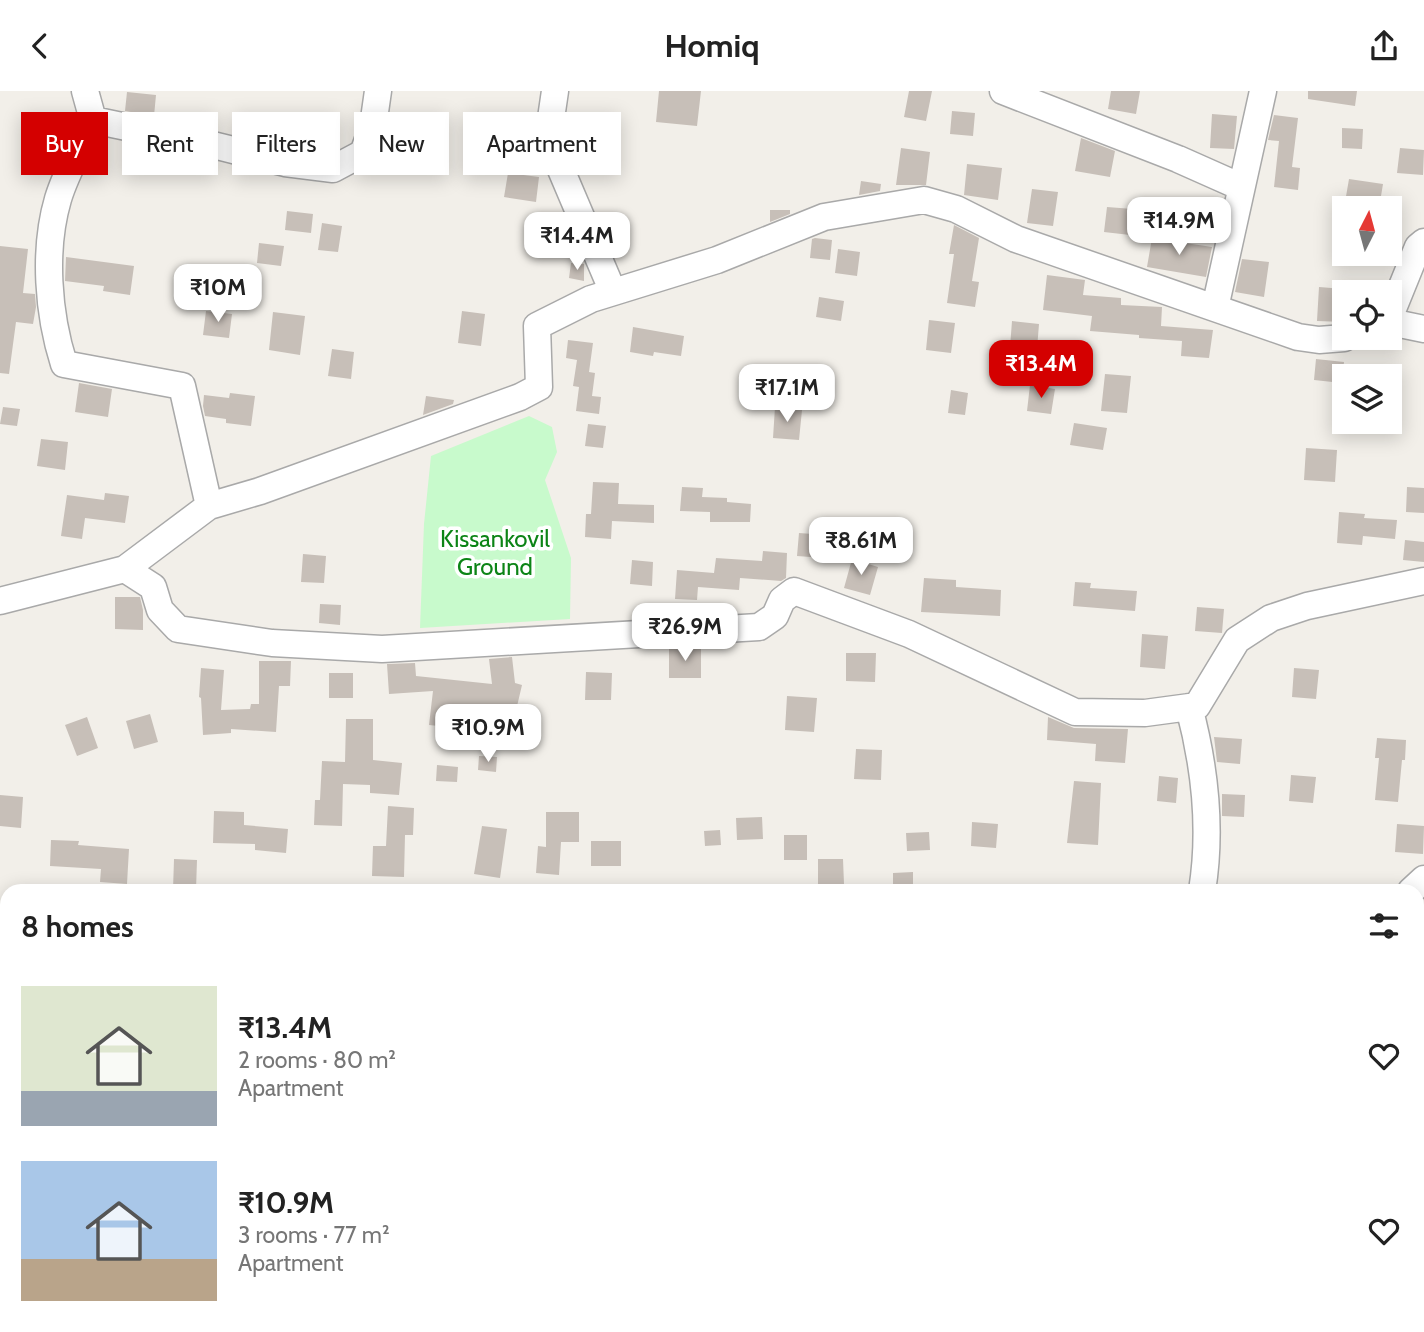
<!DOCTYPE html>
<meta charset="utf-8">
<style>
:root{--surface:#fff;--page:#f6f6f6;--text:#222;--muted:#767676;--accent:#d40000}
body{margin:0;font-family:Cabin,sans-serif;background:var(--page);color:var(--text);height:100vh;display:flex;flex-direction:column;font-size:26px;white-space:nowrap}
*{box-sizing:border-box;margin:0}
p{font-size:23px;color:var(--muted)}
.icon{flex:none;width:38px;height:38px;fill:none;stroke:currentColor;stroke-width:2;stroke-linecap:round;stroke-linejoin:round}
.map{position:relative;flex:1;overflow:hidden}
.sheet{position:absolute;left:0px;top:793px;width:1424px;height:450px;display:flex;flex-direction:column;background:var(--surface);border-radius:21px 21px 0 0;box-shadow:0 4px 18px #0003}
.sheet>*{flex:none}
.hud{position:absolute;left:21px;top:21px;width:700px;height:63px;display:flex;gap:14px}
.needle{width:46px;rotate:6deg}
.fabs{position:absolute;left:1332px;top:105px;display:grid;gap:14px}
.fabs a{display:grid;place-items:center;width:70px;height:70px;border-radius:0px;background:var(--surface);box-shadow:0 4px 18px #0003;font-size:35px}
.price{position:absolute;translate:-50% -60px;padding:0 16px;border-radius:14px;background:#fff;color:#222;font-size:23px;line-height:46px;filter:drop-shadow(0 2px 4px #0008)}
.price::after{content:'';position:absolute;left:50%;top:42px;width:21px;height:16px;margin-left:-10px;background:inherit;clip-path:polygon(0 0,100% 0,50% 100%)}
.price.selected{background:var(--accent);color:#fff}
ul{padding:0;list-style:none}
li{display:flex;align-items:center;gap:21px;height:175px;padding:0 21px}
li span{display:grid;place-items:center;flex:none;width:196px;height:140px;border-radius:0px;color:#555}
li>.icon{margin-inline-start:auto}
span .icon{width:84px;height:84px;fill:#fffc;stroke-width:1}
li b{font-size:30px}
h2{display:flex;justify-content:space-between;align-items:center;height:84px;padding:0 21px;font-size:30px}
.chip{padding:0 24px;border-radius:0px;background:var(--surface);box-shadow:0 4px 18px #0003;font-size:24px;line-height:63px}
.chip.selected{background:var(--accent);color:#fff}
header{display:flex;justify-content:space-between;align-items:center;height:91px;padding:0 21px;background:var(--surface);font-size:32px;font-weight:700}
.map>svg:first-child{display:block}
.park{fill:#c8facc}
.building{fill:#c7bfb8}
.lines{fill:none;stroke-linecap:round;stroke-linejoin:round}
.minor-casing{stroke:#a9a9a9;stroke-width:29}
.minor{stroke:#fff;stroke-width:26}
.labels{text-anchor:middle;stroke-width:7;stroke-linejoin:round;paint-order:stroke}
.park-label{font-size:24px;fill:#0c8416;stroke:#fff}
</style>
<header><svg class="icon" aria-label="back" viewBox="0 0 24 24"><path d="M15 5l-7 7 7 7"/></svg>Homiq<svg class="icon" aria-label="share" viewBox="0 0 24 24"><path d="M12 15V3M7 8l5-5 5 5M5 13v7h14v-7"/></svg></header>
<div class="map">
<svg width="1424" height="1241" viewBox="0 0 1424 1241">
<rect width="100%" height="100%" fill="#f2efe9"/>
<path class="park" d="M529 325 552 336 557 361 545 389 571 467 570 528 420 537 424 433 431 365Z"/>
<path class="building" d="M659 0H701L697 35 656 31Z
M909 0H932L926 30 904 26Z
M1111 0H1140L1136 23 1108 18Z
M1308 0H1357L1355 15 1308 8Z
M127 1 156 4 154 25 125 20Z
M952 20 975 22 973 45 950 43Z
M508 21 510 54 477 56 475 22Z
M314 23 340 27 337 51 310 47Z
M1212 23 1237 25 1234 58 1210 57Z
M1274 24 1298 27 1292 76 1300 77 1298 99 1274 96 1279 50 1268 49Z
M267 33 287 35 285 56 265 51Z
M1342 37 1363 38 1362 58 1342 57Z
M1081 47 1115 60 1110 86 1075 80Z
M901 57 930 61 926 94H896Z
M1400 57 1424 59 1423 84 1397 82Z
M967 73 1002 77 998 109 964 104Z
M508 82 539 86 536 111 504 106Z
M1349 88 1383 93 1379 117H1344Z
M861 90 881 93 880 100 859 104Z
M1032 98 1058 101 1053 135 1027 132Z
M1107 116 1133 118 1130 144 1104 141Z
M770 119H790V123L770 131Z
M287 120 313 123 311 142 285 139Z
M322 132 342 135 338 161 318 159Z
M954 134 979 147 972 190 979 191 975 216 947 212 954 163H949Z
M815 147 832 149 830 169 810 167 812 148Z
M1152 147 1212 156 1206 186 1147 176Z
M259 152 284 155 281 175 257 172Z
M0 155 28 158 23 202 35 203 36 216 33 233 16 231 9 283 0 282Z
M838 158 860 161 857 185 835 182Z
M66 166 134 175 130 204 103 200 104 195 65 190Z
M1242 168 1269 171 1264 206 1235 201Z
M571 172 584 173V190L569 187Z
M1047 184 1085 189 1083 204 1121 207V214L1162 216 1161 235 1213 239 1209 267 1181 265 1182 250 1139 247V244L1090 240 1092 225 1043 219Z
M1319 196 1344 198V231L1317 230Z
M819 206 844 210 841 230 816 226Z
M206 220 232 223 229 247 203 244Z
M462 220 485 223 481 255 458 252Z
M273 221 305 225 300 264 269 259Z
M929 229 955 232 951 262 926 259Z
M1012 230 1039 233 1037 258 1010 256Z
M633 236 684 245 681 265 654 261 653 265 630 261Z
M568 249 593 252 589 281 595 282 592 305 601 306 599 323 576 320 579 296 573 295 577 269 566 267Z
M332 258 354 261 351 288 328 285Z
M1316 268 1344 271 1342 292 1314 289Z
M1105 283 1131 285 1127 322 1101 320Z
M79 292 112 298 108 326 75 321Z
M1030 294 1055 298 1051 323 1027 320Z
M951 299 968 302 965 324 948 322Z
M230 302 255 305 251 335 226 332V328L205 325 203 315 204 304 229 307Z
M426 305 454 309 453 313 423 324Z
M3 316 20 318 17 335 0 333Z
M775 316 802 319 799 349 773 347Z
M1074 332 1107 337 1103 359 1070 354Z
M588 333 606 335 603 357 585 355Z
M41 348 68 351 65 379 37 375Z
M1306 357 1337 359 1335 391 1304 389Z
M593 391 619 392 618 413 654 414V432L612 430 611 448 585 446 586 423H591Z
M682 396 703 397 702 406 727 407V411L751 413 750 431H710V421L680 420Z
M1407 396 1424 397V422L1406 421Z
M105 402 129 405 125 432 85 427 82 448 61 445 67 404 104 409Z
M1339 421 1365 423 1364 427 1397 429 1395 448 1363 445 1362 454 1337 452Z
M799 442 826 444 824 467 797 465Z
M1405 449 1424 451V471L1403 469Z
M763 460 787 462 786 487 781 490 740 487 739 499 698 496 697 509 675 508 677 479 714 482 716 467 762 470Z
M303 463 326 465 324 492 301 491Z
M852 468 878 476 870 504 844 497Z
M632 469 653 471 652 495 630 493Z
M924 487 956 489V496L1001 499 1000 525 921 521Z
M1075 491 1091 492 1090 497 1137 500 1135 520 1073 515Z
M115 506H140L143 519V539L115 538Z
M320 513 341 514 340 534 319 532Z
M1197 516 1224 518 1222 542 1195 540Z
M1142 543 1168 545 1165 578 1140 576Z
M701 556V587H669V557Z
M846 562H876L875 591 846 590Z
M512 566 515 592 522 594 514 628 471 619 469 638 429 634 433 600 389 603 387 573 415 572 416 585 492 593 489 568Z
M259 570H291L290 595H279L276 641 231 638V642L203 644 201 607 199 606 201 577 224 579 221 619 250 618 251 613H259Z
M1294 577 1319 579 1316 608 1292 606Z
M586 581 612 582 611 609H585Z
M329 582H353V607H329Z
M787 605 817 607 814 641 785 639Z
M150 623 158 651 134 658 126 630Z
M87 626 98 657 77 665 65 634Z
M1048 626 1074 637 1128 638 1125 672 1095 670 1096 653 1047 649Z
M346 628H373V669L402 672 399 704 370 702V694L343 693 342 735 314 734 315 709H320L322 670 345 671Z
M1214 646 1242 648 1240 673 1217 671Z
M1377 647 1406 649 1405 669H1402L1398 711 1375 709 1379 667H1375Z
M856 658 882 659 881 689 854 688Z
M479 665 497 666 496 681 478 679Z
M437 674 458 676 457 691 436 690Z
M1291 684 1316 686 1313 712 1289 710Z
M1159 685 1178 687 1176 712 1157 710Z
M1074 690 1101 692 1098 754 1067 752Z
M1222 703 1245 704 1244 726 1222 725Z
M0 704 23 706 21 737 0 735Z
M388 715 414 717 413 744H405L404 786 372 785 373 755H386Z
M214 720 244 721V734L288 738 286 762 255 759V753L213 752Z
M546 721H579V751H561L559 784 536 782 538 755 546 756Z
M762 726 763 748 737 749 736 727Z
M972 731 998 733 996 757 971 755Z
M1397 733 1424 735 1423 763 1395 761Z
M482 735 507 738 500 787 474 783Z
M720 739 721 754 705 755 704 740Z
M929 741 930 759 907 760 906 742Z
M784 744H807V769H784Z
M51 749 79 750 78 754 129 758 127 793 100 791 101 778 50 775Z
M591 750H621V775H591Z
M174 768 197 769 196 799H173Z
M818 768H843L844 793H818Z
M913 781V800H893V782Z"/>
<g class="lines">
<defs>
<path id="minor" d="M85 0 93 29
M555 0 548 48 613 201
M1003 0 1178 68 1241 96
M1215 217 1263 0
M1390 225 1418 156 1424 151
M1390 231 1424 238
M209 415 182 295 64 273C48 223 43 159 58 108 66 81 82 54 93 29L213 54 285 72 333 78 363 62 373 35 378 0
M125 478 153 496 160 519 178 538 272 552 382 558 759 536 775 525 782 509 794 500 909 543 1075 621 1145 622 1197 615 1237 549 1271 527 1307 515 1424 490
M0 510 125 478 209 415 260 400 520 306 539 296 537 235 591 208 717 169 824 126 924 109 956 118 1016 148 1298 246 1319 249 1344 247
M1189 616C1205 676 1212 738 1202 800
M1411 800 1424 788
M1418 954 1424 953
M0 1160 7 1170
M53 1236 57 1241
M377 1236 380 1241
M797 1236 798 1241
M957 1236 958 1241"/>
</defs>
<use href="#minor" class="minor-casing"/>
<use href="#minor" class="minor"/>
</g>
<g class="labels">
<g class="park-label">
<text x="495" y="456">Kissankovil<tspan x="495" dy="28">Ground</tspan></text>
</g>
</g>
</svg>
<div class="fabs">
<a><svg class="needle" viewBox="-14 -14 28 28"><path d="M0-13l5 13h-10z" fill="#e53935"/><path d="M0 13l5-13h-10z" fill="#767676"/></svg></a>
<a><svg class="icon" aria-label="locate" viewBox="0 0 24 24"><circle cx="12" cy="12" r="6"/><path d="M12 2v4M12 18v4M2 12h4M18 12h4"/></svg></a>
<a><svg class="icon" aria-label="layers" viewBox="0 0 24 24"><path d="M12 4l9 5-9 5-9-5zM3 14l9 5 9-5"/></svg></a>
</div>
<b class="price" style="left:1179px;top:166px">₹14.9M</b>
<b class="price" style="left:577px;top:181px">₹14.4M</b>
<b class="price" style="left:218px;top:233px">₹10M</b>
<b class="price selected" style="left:1041px;top:309px">₹13.4M</b>
<b class="price" style="left:787px;top:333px">₹17.1M</b>
<b class="price" style="left:861px;top:486px">₹8.61M</b>
<b class="price" style="left:685px;top:572px">₹26.9M</b>
<b class="price" style="left:488px;top:673px">₹10.9M</b>
<div class="hud">
<a class="chip selected">Buy</a>
<a class="chip">Rent</a>
<a class="chip">Filters</a>
<a class="chip">New</a>
<a class="chip">Apartment</a>
</div>
<section class="sheet">
<h2>8 homes<svg class="icon" aria-label="filters" viewBox="0 0 24 24"><path d="M4 7h16M4 17h16"/><circle cx="9" cy="7" r="2"/><circle cx="15" cy="17" r="2"/></svg></h2>
<ul>
<li><span style="background:linear-gradient(#dfe7d0 75%,#9aa5b1 0)"><svg class="icon" aria-label="home" viewBox="0 0 24 24"><path d="M3 11l9-7 9 7M6 9v11h12V9"/></svg></span><div><b>₹13.4M</b><p>2 rooms · 80 m²</p><p>Apartment</p></div><svg class="icon" aria-label="heart" viewBox="0 0 24 24"><path d="M12 20l-8-8c-3-5 5-10 8-4 3-6 11-1 8 4z"/></svg></li>
<li><span style="background:linear-gradient(#a9c7e8 70%,#b9a48a 0)"><svg class="icon" aria-label="home" viewBox="0 0 24 24"><path d="M3 11l9-7 9 7M6 9v11h12V9"/></svg></span><div><b>₹10.9M</b><p>3 rooms · 77 m²</p><p>Apartment</p></div><svg class="icon" aria-label="heart" viewBox="0 0 24 24"><path d="M12 20l-8-8c-3-5 5-10 8-4 3-6 11-1 8 4z"/></svg></li>
</ul>
</section>
</div>
